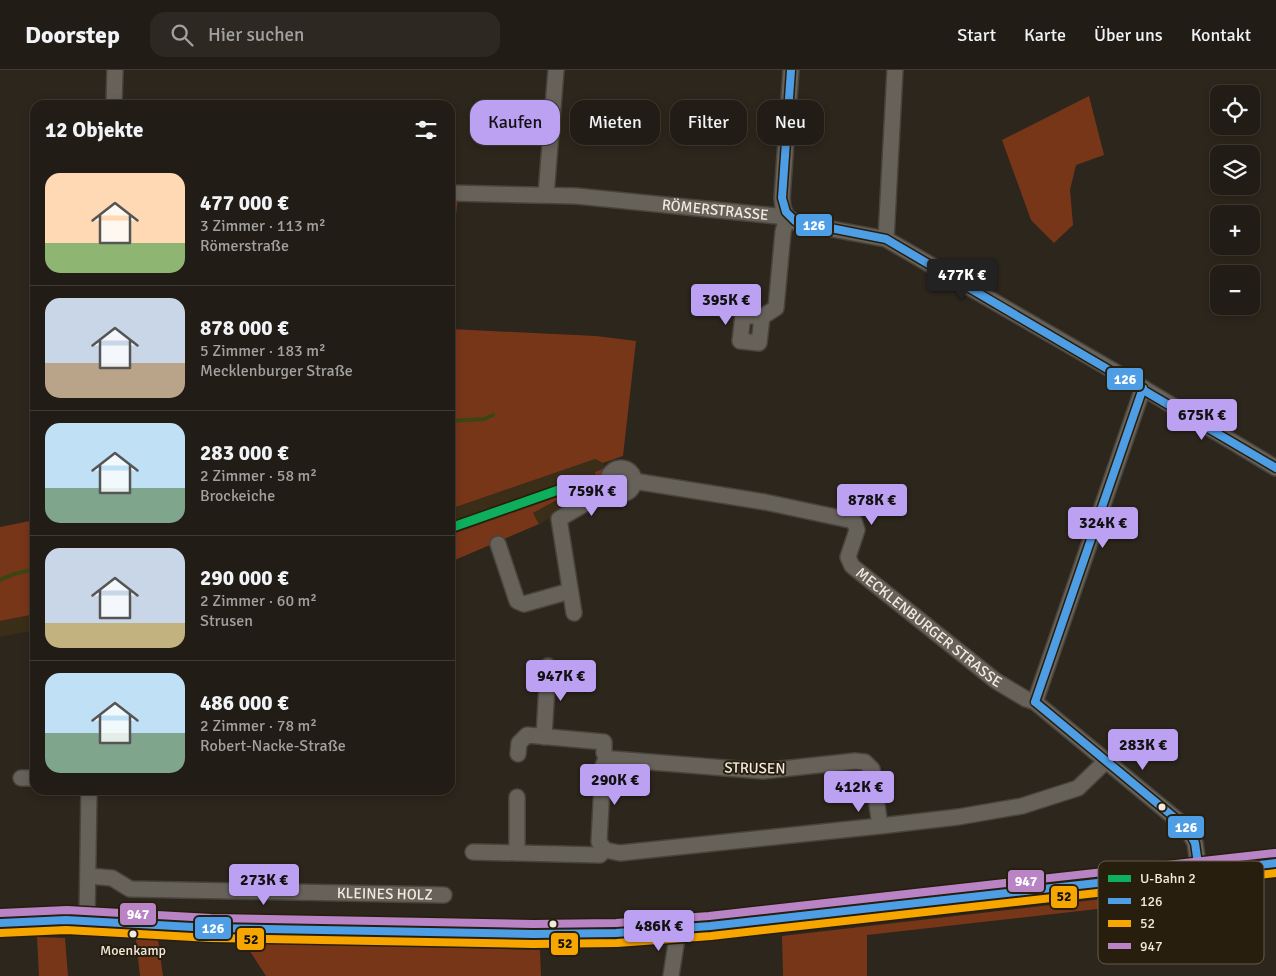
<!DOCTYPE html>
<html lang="de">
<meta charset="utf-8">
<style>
:root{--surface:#211c15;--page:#2d2922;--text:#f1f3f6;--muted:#a2a1a0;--line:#3e3a34;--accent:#bca0f2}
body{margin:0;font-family:Signika,sans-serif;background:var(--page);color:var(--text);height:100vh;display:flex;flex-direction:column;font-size:19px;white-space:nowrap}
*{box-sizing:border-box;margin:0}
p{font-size:16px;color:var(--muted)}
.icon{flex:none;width:28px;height:28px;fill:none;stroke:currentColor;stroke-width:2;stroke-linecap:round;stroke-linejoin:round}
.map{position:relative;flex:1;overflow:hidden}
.sheet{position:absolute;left:30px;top:30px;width:425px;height:695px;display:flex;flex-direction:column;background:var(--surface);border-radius:15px;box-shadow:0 2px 8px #0003,0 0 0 1px var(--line)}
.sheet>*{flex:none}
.top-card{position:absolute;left:470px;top:30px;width:475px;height:45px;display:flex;gap:10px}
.tools{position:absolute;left:1210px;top:15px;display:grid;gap:10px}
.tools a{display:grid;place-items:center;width:50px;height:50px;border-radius:10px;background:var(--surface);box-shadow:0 2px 8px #0003,0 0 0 1px var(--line);font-size:25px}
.price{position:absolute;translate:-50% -42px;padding:0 11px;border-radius:5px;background:var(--accent);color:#111;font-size:16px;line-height:32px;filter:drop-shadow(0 1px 2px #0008)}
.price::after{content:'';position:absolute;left:50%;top:30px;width:15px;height:11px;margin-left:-8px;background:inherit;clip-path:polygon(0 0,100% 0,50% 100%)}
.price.current{background:#222;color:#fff}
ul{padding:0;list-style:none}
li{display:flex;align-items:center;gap:15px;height:125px;padding:0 15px}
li+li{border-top:1px solid var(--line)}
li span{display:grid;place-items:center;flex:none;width:140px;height:100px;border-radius:15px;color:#555}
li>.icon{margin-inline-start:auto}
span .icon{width:60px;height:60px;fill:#fffc;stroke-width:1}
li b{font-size:21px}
h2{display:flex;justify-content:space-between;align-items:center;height:60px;padding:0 15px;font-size:21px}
.tag{padding:0 18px;border-radius:15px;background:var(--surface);box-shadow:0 2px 8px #0003,0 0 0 1px var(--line);font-size:18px;line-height:45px}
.tag.current{background:var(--accent);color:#111}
header{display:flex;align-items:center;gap:30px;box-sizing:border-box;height:70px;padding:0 25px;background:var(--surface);border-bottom:1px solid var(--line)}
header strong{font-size:24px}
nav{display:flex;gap:28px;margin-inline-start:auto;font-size:18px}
.search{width:350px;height:45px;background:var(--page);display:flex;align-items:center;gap:12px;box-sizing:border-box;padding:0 18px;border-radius:15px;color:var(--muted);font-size:19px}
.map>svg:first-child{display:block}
.built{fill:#3b2e18}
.green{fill:#783619}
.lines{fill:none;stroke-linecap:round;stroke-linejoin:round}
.stream{stroke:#3c4514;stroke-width:4}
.minor-casing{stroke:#48433b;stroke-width:18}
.major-casing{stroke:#48433b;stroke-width:21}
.minor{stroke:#666159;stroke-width:15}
.major{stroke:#696555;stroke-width:19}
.bus-1-casing{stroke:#281e0d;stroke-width:11}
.bus-2-casing{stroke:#281e0d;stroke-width:11}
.bus-3-casing{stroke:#281e0d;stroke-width:11}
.bus-1{stroke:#4d9ee5;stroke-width:8}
.bus-2{stroke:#f7a600;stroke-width:8}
.bus-3{stroke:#b984c6;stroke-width:8}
.metro-1-casing{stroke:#281e0d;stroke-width:12}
.metro-1{stroke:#0daf5c;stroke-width:9}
.bus-dot{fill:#f1eadf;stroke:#281e0d;stroke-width:2}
.labels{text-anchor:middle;stroke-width:4;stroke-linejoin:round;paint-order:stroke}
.bus-label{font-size:14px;fill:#f1eadf;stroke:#281e0d}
.street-label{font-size:15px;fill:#f1eadf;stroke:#281e0d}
.key{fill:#281e0d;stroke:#645b4c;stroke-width:1}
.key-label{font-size:14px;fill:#f1eadf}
.line-badge{stroke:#281e0d;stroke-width:2}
.badge-label{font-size:14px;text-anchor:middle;font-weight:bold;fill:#fff}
.pale-badge-label{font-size:14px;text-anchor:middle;font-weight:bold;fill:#111}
</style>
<header>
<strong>Doorstep</strong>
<div class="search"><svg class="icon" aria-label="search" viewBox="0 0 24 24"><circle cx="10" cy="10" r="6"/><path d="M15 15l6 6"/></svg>Hier suchen</div>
<nav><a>Start</a><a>Karte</a><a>Über uns</a><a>Kontakt</a></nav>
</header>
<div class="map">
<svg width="1276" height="906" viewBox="0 0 1276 906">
<rect width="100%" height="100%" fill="#2c261c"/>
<path class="built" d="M595 389 603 393 605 398 595 402 596 408 588 412 579 433 539 454 533 443 572 423 450 465V439Z
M35 544V560L0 567V551Z"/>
<path class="green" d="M1089 26 1104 85 1076 95 1070 120 1073 155 1054 173 1031 150 1002 70Z
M450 128H458L450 194Z
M450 259 596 266 636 271 623 386 603 393 595 389 450 439Z
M605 398C608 415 591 424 579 433L577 411 586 407 588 412 596 409 595 402Z
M572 422 533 443 539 454 450 492V465Z
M35 450V544L0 551V457Z
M1240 813 1247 822 867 865V906H783L782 866Z
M37 867 65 868 68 906H39Z
M136 869 158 870 163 906H140Z
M244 872 540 880 541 906H266Z"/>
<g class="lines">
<path class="stream" d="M450 351 484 349 493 345
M0 510 14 504 35 499"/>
<defs>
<g id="minor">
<path d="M114 35 115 0"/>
<path id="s1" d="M450 123 576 126 787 147 795 152 805 154 886 169 1143 318 1276 398"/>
<path d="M546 125 556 0"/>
<path d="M787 147 783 138 782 128 791 0"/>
<path d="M886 169 895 0"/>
<path d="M762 247 743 245 740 271 759 273 762 247 776 238 783 162 787 147"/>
<circle cx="621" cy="411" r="13"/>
<path id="s2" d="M634 411 765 432 854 451 857 460 848 487 852 496 996 611 1026 629 1035 632 1187 758 1195 773 1199 801"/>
<path d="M498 474 517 531 524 534 570 521"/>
<path d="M574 543 559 449 610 419"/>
<path d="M1035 632 1143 318"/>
<path d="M544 667 548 596"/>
<path d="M518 684 519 673 527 665 604 672V683L608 690"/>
<path d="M21 708H35"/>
<path d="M880 756 872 699 865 692 855 691 763 701 613 689 604 693 603 696 599 772 605 780 620 783 880 756 958 747 1022 736 1078 718 1106 691"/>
<path d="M473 782 600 785 605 780"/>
<path d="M517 783V727"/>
<path id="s3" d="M89 806 112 808 130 819 444 825"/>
<path d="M87 850 89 720"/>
<path d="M671 906 676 874 675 859"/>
</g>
<path id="major" d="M0 853 66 850 211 858 533 864 616 863 710 856 1276 793"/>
</defs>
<use href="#minor" class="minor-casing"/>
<use href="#major" class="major-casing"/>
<use href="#minor" class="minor"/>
<use href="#major" class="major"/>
<defs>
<path id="bus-1" d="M791 0 782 128 786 142 795 151 886 169 1276 398
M1035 632 1143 318
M1035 632 1187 758 1195 773 1199 801
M0 853 66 850 211 858 533 864 616 863 710 856 1276 793"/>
<path id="bus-2" d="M0 863 66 860 211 868 533 874 617 873 711 866 1276 803"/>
<path id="bus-3" d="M0 843 67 840 211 848 533 854 616 853 709 846 1275 783"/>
</defs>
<use href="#bus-1" class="bus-1-casing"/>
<use href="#bus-2" class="bus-2-casing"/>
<use href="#bus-3" class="bus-3-casing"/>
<use href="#bus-1" class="bus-1"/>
<use href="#bus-2" class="bus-2"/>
<use href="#bus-3" class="bus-3"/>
<defs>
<path id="metro-1" d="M450 458 567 417"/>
</defs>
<use href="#metro-1" class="metro-1-casing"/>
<use href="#metro-1" class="metro-1"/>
</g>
<g class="bus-dot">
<circle cx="1162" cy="737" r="4.5"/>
<circle cx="553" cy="854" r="4.5"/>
<circle cx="133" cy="864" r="4.5"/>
</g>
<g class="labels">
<g class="bus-label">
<text x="133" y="885">Moenkamp</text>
</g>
<g class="street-label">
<text dy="5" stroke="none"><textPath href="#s1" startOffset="266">RÖMERSTRASSE</textPath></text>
<text dy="5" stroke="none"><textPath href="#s2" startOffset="370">MECKLENBURGER STRASSE</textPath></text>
<text transform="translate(755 698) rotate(1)" y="5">STRUSEN</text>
<text dy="5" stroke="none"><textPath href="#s3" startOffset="299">KLEINES HOLZ</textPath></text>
</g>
</g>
<rect x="1098" y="791" width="166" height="103" rx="8" class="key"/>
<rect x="1108" y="805" width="23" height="7" fill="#0daf5c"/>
<rect x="1108" y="828" width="23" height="6" fill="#4d9ee5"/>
<rect x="1108" y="850" width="23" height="7" fill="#f7a600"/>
<rect x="1108" y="873" width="23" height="6" fill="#b984c6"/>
<g class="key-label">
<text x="1140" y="813">U-Bahn 2</text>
<text x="1140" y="836">126</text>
<text x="1140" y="858">52</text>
<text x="1140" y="881">947</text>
</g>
<g class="line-badge">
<rect x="795" y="143" width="38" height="24" rx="5" fill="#4d9ee5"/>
<rect x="1106" y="297" width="38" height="24" rx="5" fill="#4d9ee5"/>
<rect x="1167" y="745" width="38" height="24" rx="5" fill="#4d9ee5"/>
<rect x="1007" y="799" width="38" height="24" rx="5" fill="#b984c6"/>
<rect x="1050" y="815" width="28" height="24" rx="5" fill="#f7a600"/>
<rect x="119" y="832" width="38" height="24" rx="5" fill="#b984c6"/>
<rect x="194" y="846" width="38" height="24" rx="5" fill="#4d9ee5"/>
<rect x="236" y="857" width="29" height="24" rx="5" fill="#f7a600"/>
<rect x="550" y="862" width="29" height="24" rx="5" fill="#f7a600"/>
</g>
<g class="badge-label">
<text x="814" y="160">126</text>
<text x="1125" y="314">126</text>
<text x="1186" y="762">126</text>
<text x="1026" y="816">947</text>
<text x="138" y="849">947</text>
<text x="213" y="863">126</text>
</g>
<g class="pale-badge-label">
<text x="1064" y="831">52</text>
<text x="251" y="874">52</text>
<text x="565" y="878">52</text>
</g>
</svg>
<div class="tools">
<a><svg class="icon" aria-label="locate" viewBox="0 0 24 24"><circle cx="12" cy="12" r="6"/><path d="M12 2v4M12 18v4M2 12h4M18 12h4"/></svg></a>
<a><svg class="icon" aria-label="layers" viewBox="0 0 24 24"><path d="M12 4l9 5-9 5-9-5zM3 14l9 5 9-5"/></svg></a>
<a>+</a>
<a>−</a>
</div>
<b class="price current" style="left:962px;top:231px">477K €</b>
<b class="price" style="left:726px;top:256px">395K €</b>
<b class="price" style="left:1202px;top:371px">675K €</b>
<b class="price" style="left:592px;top:447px">759K €</b>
<b class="price" style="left:872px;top:456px">878K €</b>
<b class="price" style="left:1103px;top:479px">324K €</b>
<b class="price" style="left:561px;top:632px">947K €</b>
<b class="price" style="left:1143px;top:701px">283K €</b>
<b class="price" style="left:615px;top:736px">290K €</b>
<b class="price" style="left:859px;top:743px">412K €</b>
<b class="price" style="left:264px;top:836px">273K €</b>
<b class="price" style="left:659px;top:882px">486K €</b>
<div class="top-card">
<a class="tag current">Kaufen</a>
<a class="tag">Mieten</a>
<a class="tag">Filter</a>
<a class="tag">Neu</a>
</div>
<section class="sheet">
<h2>12 Objekte<svg class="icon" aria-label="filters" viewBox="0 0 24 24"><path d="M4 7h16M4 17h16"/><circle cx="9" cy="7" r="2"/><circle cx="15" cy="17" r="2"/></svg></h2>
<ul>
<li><span style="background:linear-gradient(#ffd9b3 70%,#8fb573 0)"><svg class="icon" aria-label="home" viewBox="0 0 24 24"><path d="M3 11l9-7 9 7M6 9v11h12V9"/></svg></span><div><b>477 000 €</b><p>3 Zimmer · 113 m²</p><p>Römerstraße</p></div></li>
<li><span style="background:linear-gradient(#c9d6e8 65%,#b9a48a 0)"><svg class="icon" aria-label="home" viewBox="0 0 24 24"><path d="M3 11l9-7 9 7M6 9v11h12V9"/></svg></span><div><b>878 000 €</b><p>5 Zimmer · 183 m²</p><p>Mecklenburger Straße</p></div></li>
<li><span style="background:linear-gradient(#bfe0f5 65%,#7fa58c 0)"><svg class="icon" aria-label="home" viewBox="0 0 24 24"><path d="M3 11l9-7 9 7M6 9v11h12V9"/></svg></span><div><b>283 000 €</b><p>2 Zimmer · 58 m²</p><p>Brockeiche</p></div></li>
<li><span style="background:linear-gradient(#c9d6e8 75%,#c2b280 0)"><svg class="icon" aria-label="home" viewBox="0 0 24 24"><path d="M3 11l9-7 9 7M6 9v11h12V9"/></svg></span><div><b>290 000 €</b><p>2 Zimmer · 60 m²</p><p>Strusen</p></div></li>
<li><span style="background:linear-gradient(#bfe0f5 60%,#7fa58c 0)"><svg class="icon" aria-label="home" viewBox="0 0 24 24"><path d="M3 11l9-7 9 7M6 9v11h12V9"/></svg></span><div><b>486 000 €</b><p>2 Zimmer · 78 m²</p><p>Robert-Nacke-Straße</p></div></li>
</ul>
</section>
</div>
